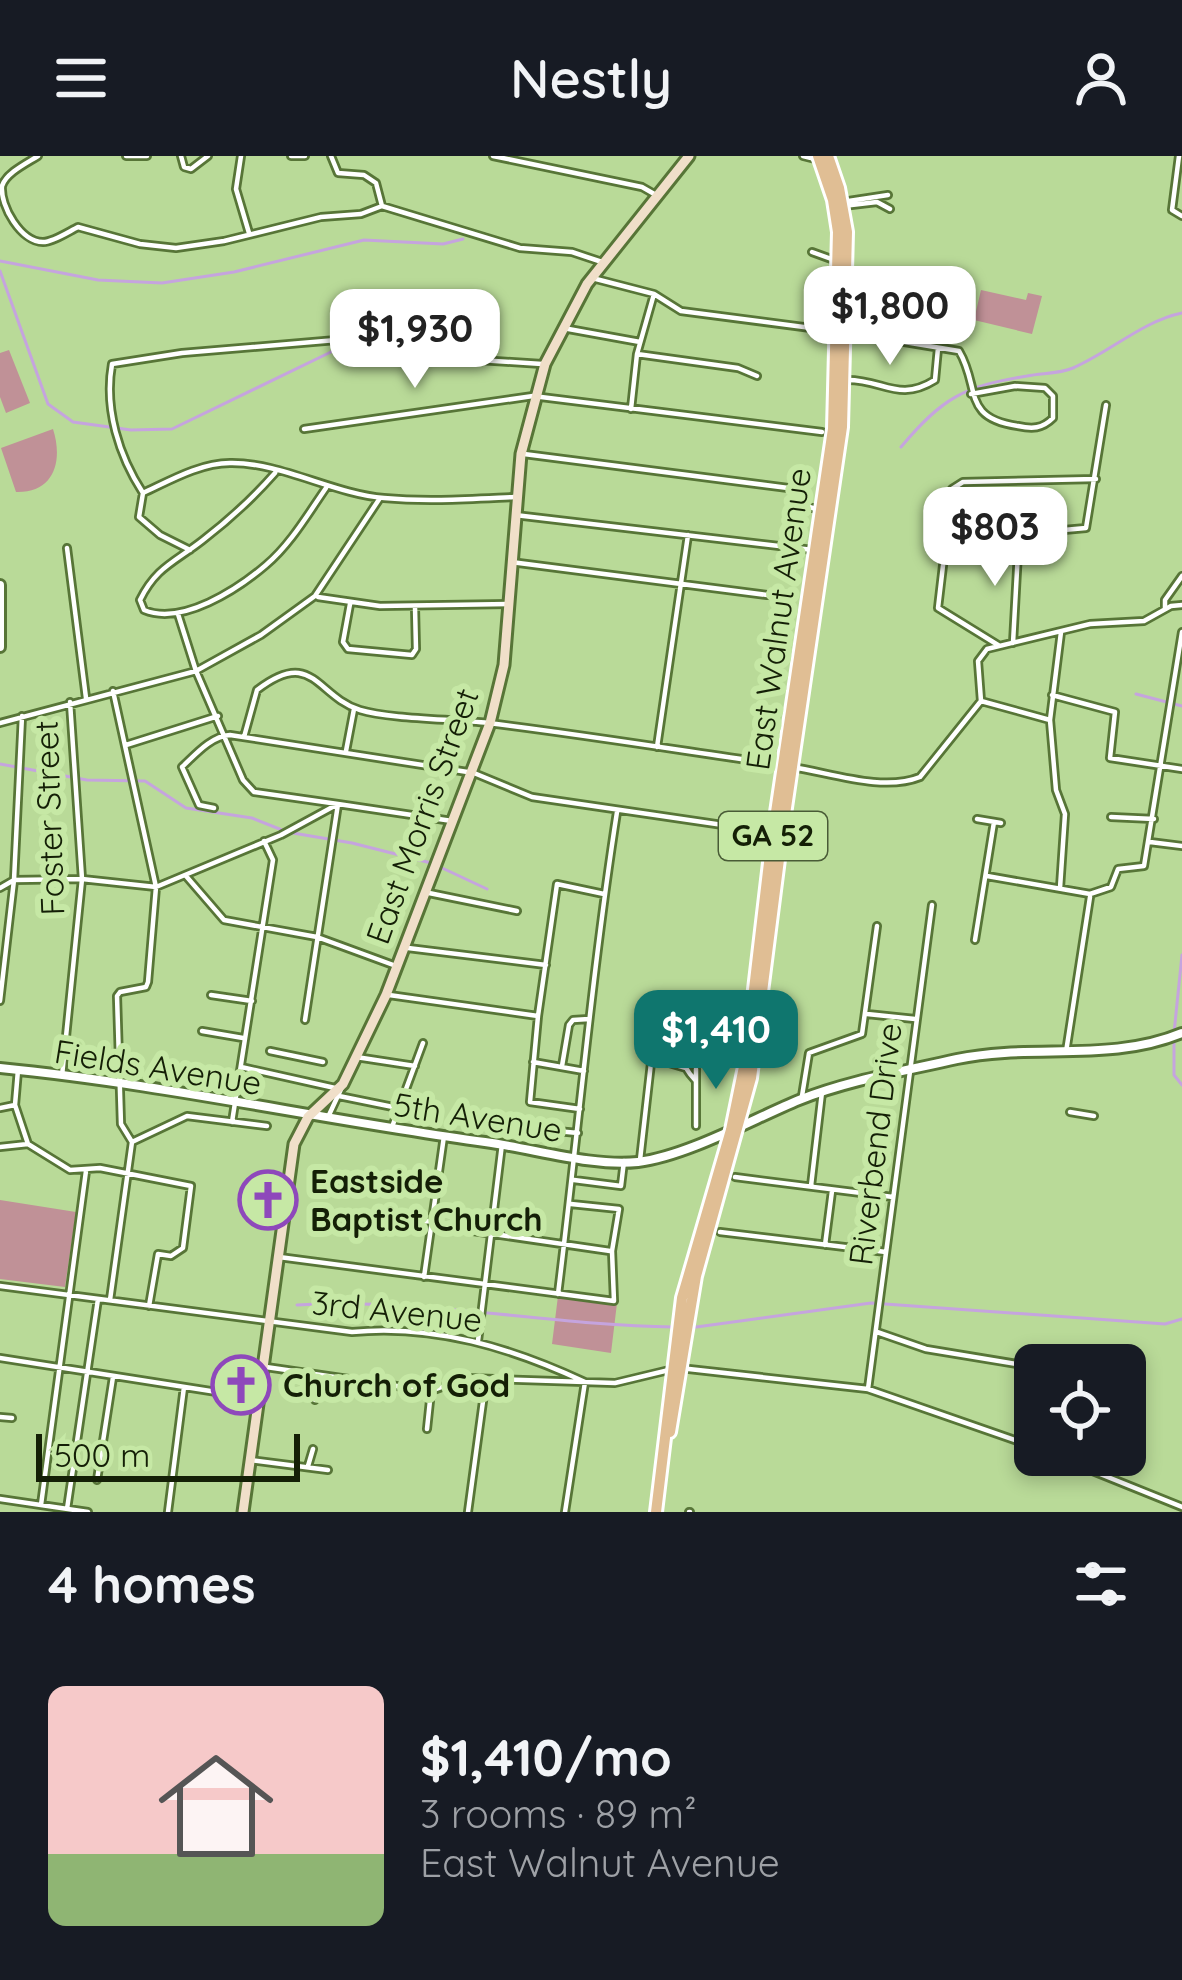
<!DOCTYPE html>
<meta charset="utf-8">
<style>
:root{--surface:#171b24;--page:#242831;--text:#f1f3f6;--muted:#9ea1a6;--accent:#0f766e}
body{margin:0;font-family:Quicksand,sans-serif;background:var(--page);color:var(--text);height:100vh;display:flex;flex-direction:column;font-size:45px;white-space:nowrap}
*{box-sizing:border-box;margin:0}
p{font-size:39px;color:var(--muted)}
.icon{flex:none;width:66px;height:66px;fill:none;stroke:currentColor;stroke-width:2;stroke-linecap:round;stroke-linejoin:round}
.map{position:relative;height:1356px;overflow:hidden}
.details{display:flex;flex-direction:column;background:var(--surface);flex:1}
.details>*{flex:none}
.buttons{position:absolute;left:1014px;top:1188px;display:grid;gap:24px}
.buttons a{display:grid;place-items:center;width:132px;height:132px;border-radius:18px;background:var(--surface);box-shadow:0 6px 18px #0003;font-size:60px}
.scale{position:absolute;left:36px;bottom:30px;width:264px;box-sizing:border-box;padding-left:12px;border:6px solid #141f06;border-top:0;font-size:33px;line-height:42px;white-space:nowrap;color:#141f06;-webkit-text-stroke:9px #c6e8a5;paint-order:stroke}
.price{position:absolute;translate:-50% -102px;padding:0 27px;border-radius:24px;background:#fff;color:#222;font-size:39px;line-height:78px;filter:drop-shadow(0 3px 6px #0008)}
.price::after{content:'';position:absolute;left:50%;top:72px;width:36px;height:27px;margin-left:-18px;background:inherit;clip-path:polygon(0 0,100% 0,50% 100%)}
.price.on{background:var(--accent);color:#fff}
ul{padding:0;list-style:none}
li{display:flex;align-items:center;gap:36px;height:300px;padding:0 48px}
li span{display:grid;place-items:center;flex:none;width:336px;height:240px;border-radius:18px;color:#555}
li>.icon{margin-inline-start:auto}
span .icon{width:144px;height:144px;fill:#fffc;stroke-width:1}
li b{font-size:51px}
h2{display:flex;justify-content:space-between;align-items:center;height:144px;padding:0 48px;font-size:51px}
header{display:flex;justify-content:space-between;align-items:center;height:156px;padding:0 48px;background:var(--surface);font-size:54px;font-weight:600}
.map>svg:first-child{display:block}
.green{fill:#c09197}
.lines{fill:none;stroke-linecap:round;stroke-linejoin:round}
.stream{stroke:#c5a4de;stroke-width:3}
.minor-casing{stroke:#577537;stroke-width:10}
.tertiary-casing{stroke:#577537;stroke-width:14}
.secondary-casing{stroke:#577537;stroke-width:15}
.primary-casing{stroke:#fff;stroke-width:16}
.minor{stroke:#fff;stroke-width:4.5}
.tertiary{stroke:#fff;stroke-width:8}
.secondary{stroke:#f0dfc9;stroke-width:9}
.primary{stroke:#e0be94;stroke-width:10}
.labels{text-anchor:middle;stroke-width:12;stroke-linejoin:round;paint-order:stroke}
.shield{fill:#c6e8a5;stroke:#495b36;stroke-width:3}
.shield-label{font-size:30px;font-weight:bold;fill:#141f06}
.street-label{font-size:33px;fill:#141f06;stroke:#c6e8a5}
.poi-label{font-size:33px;font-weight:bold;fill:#141f06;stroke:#c6e8a5;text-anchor:start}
</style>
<header><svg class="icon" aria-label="menu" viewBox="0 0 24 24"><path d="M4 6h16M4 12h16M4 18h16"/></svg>Nestly<svg class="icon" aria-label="person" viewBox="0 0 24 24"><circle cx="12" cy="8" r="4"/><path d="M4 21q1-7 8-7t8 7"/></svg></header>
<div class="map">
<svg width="1182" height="1356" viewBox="0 0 1182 1356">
<rect width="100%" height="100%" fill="#b9da98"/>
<path class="green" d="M981 134 1026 144 1028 137 1042 140 1032 178 974 164Z
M9 194 30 247 6 257 0 241V197Z
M53 273C63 304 55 337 16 336L1 292Z
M0 1044 76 1056 65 1131 0 1123Z
M558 1140 617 1147 611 1197 552 1188Z"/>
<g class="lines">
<path class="stream" d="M0 105 98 124 162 127 234 116 364 84 443 88 463 83
M0 115 48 248 73 266 131 274 172 273 335 194 385 182 409 170 441 167
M901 291C942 242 964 230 1027 220 1042 217 1059 218 1073 212 1110 196 1143 165 1182 157
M1136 538 1182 550
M0 608 87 624 145 625 186 652 252 662 287 676 352 687 431 707
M440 711 487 733
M1174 877 1182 799
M1174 885V919L1182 929
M297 1149C423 1142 547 1169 673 1171
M689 1172 871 1147 1165 1168 1182 1163"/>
<defs>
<path id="minor" d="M38 0C27 7 6 17 2 30 0 50 21 86 43 86 53 86 68 76 78 71L140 88 176 92 224 85 321 61 361 58 382 50 520 92 572 96 602 106
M126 0H147
M181 0 184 11 191 13 208 0
M241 0 236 33 249 77
M291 0H305
M331 0 338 17 364 19 376 27 382 50
M493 0 642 31 656 39
M803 0 815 3
M1179 0 1172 54 1182 60
M842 46 888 39
M843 50 877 46 890 53
M812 96 834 104
M596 123 654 138 681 155 834 175
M563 172 640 186
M846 176 872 175 903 163
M847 176 872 180 906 169
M868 180 959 195C981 232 961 262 1018 270 1032 273 1042 273 1053 262V240L1045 232 1015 230 971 238
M637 198 738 212 757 220
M846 224C883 223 898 247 935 224L938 192
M631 253 637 198 654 138
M304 273 533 240 822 276
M524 298 796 333 802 335 806 350 816 353
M275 317C253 342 229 364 203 384 175 406 156 411 140 444L144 454C182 470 238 433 266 409 290 389 308 358 326 332
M143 337C119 300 104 253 112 208L182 197 348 183 448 202 542 208
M515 359 813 394
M1056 374 1057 356
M944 376 1019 378 1086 372 1106 249
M67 392 86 542
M190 394 160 379 139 361 143 337C169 325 200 307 230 307 280 306 334 338 384 342 427 346 471 343 514 341
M511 406 767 439
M318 441 380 450 509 448
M350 448 343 486 348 493 412 499 416 493 415 451
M1165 453V444L1182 420
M178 458 196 515 243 624 254 636 338 648 305 864
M1013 487 1019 378
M998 489 938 452 952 333 963 326 1096 323
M113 535 156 731 148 826 146 831 120 836 117 840 121 968 132 986 187 960 267 970
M1052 539 1115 556 1110 602 1182 613
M981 545 1050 564
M0 567 196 515 261 479 315 440 380 342
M244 581 257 534C313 491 316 540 360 554 390 563 453 563 488 567 586 579 684 595 781 609
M126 589 218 560
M657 591 688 379
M346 595 354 553
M792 611C831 617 883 636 920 621L981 545 978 505 987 493 1090 468 1144 465 1171 450 1182 449
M214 652 199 649 182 611C195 599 211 580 230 579L474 617 532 641 764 675
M1111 661 1154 663
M977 663 1001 667
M1150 686 1182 690
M186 720 224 764 317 781 396 810
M987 720 1090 738 1111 731 1118 713 1144 710 1182 476
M0 732 14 724 82 723 156 731 281 679 338 648 452 665
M1060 732 1065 658 1056 634 1050 564 1061 476
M429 737 517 755
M975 784 994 666
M408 792 546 809
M211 839 252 845
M389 839 538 860
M0 845 14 724 22 560
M867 858 915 863
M202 875 243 882
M270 895 323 906
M1066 896 1090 741
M356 901 415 910
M652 902 686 912 690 918
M533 906 584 915
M562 910 569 869 573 864 589 863
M241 911 335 932
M191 912 239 923
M18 914 15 949 28 988
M690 918 696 925V970
M62 920 82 723 70 546
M696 925V913
M339 940 398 952
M802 940 809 897 862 878 877 770
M0 952 15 949
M580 953 530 946 538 860 557 728 604 738
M1070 956 1094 960
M329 959 342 931
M232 966 273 704 264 685
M392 971 423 887
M525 972 578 977
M28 988 70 1014 100 1012 191 1030 183 1092 171 1100 158 1098 149 1150
M0 991 28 988
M640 1004 657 854
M735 1021 893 1041
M574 1024 621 1030 624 1005
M811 1030 822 936
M432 1069 610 1095
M376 1070 430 1065
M720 1076 886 1096
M825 1089 832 1035
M279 1101 614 1145 612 1095 619 1053 571 1048
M424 1121 444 980
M0 1130 352 1176C434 1168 512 1192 585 1226L565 1356
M558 1138C578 977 592 816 617 656
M110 1144 132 986
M877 1176 926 1193 1035 1211
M478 1185 502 988
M0 1202 255 1242
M266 1211 431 1235 466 1222 615 1227 669 1214
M1125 1211 1132 1210
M680 1212 868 1233 1035 1291
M868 1233 932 749
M315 1244 319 1221
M0 1261 12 1262
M427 1273 431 1235
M1053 1299 1182 1351
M250 1304 328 1314
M308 1310 313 1293
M97 1324 113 1221
M0 1343 88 1356
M41 1349 86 1015
M67 1353 98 1143
M168 1356 184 1231
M468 1356 486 1223
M689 1356H690"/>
<path id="tertiary" d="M0 429V491
M0 912C163 928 323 964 485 986 532 992 592 1011 638 1006 687 1000 753 963 799 944 849 924 905 915 957 903 1032 887 1110 907 1182 877"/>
<path id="secondary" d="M243 1356 294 988 308 961 343 928 386 839 490 567 504 509 521 298 545 208 587 128 689 0"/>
<path id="primary" d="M670 1276 696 1120 751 922 783 672 842 271 847 76 839 32 828 0
M656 1356 682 1142 731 974 746 901 771 690 833 273 838 76 833 44 818 0"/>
</defs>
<use href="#minor" class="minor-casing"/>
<use href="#tertiary" class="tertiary-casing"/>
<use href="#secondary" class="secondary-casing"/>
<use href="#primary" class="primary-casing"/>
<use href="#minor" class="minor"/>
<use href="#tertiary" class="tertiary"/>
<use href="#secondary" class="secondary"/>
<use href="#primary" class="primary"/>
</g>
<defs>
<symbol id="church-ring" viewBox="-11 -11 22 22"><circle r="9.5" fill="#c6e8a5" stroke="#8e48bb" stroke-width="1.5"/><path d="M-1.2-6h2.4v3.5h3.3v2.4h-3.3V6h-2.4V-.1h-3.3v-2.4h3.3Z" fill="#8e48bb"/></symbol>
</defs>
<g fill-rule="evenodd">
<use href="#church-ring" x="235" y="1011" width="66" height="66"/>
<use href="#church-ring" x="208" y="1196" width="66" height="66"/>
</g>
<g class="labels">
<rect class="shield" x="719" y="656" width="108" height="48" rx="9"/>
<g class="shield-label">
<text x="773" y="690">GA 52</text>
</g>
<g class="street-label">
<text transform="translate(778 463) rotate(-82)" y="12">East Walnut Avenue</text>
<text transform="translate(422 660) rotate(-70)" y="12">East Morris Street</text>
<text transform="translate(49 662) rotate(-92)" y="12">Foster Street</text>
<text transform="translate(158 911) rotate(9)" y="12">Fields Avenue</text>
<text transform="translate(478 961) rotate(9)" y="12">5th Avenue</text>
<text transform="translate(875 988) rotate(-83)" y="12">Riverbend Drive</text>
<text transform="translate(397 1155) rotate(6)" y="12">3rd Avenue</text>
</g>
<g class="poi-label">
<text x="310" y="1037">Eastside<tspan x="310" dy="38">Baptist Church</tspan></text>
<text x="283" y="1241">Church of God</text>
</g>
</g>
</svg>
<div class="buttons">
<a><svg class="icon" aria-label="locate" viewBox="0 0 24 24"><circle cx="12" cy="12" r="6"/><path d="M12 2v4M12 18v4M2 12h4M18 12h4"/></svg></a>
</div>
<div class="scale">500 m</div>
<b class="price" style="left:890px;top:212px">$1,800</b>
<b class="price" style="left:415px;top:235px">$1,930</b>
<b class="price" style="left:995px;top:433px">$803</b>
<b class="price on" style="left:716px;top:936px">$1,410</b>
</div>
<section class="details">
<h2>4 homes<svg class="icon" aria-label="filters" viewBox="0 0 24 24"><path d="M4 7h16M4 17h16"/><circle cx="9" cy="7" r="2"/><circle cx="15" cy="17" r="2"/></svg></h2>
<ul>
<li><span style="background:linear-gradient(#f6c9c9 70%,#8fb573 0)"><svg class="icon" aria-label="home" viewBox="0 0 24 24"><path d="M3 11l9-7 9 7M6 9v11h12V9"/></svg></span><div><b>$1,410/mo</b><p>3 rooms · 89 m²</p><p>East Walnut Avenue</p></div></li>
</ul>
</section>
